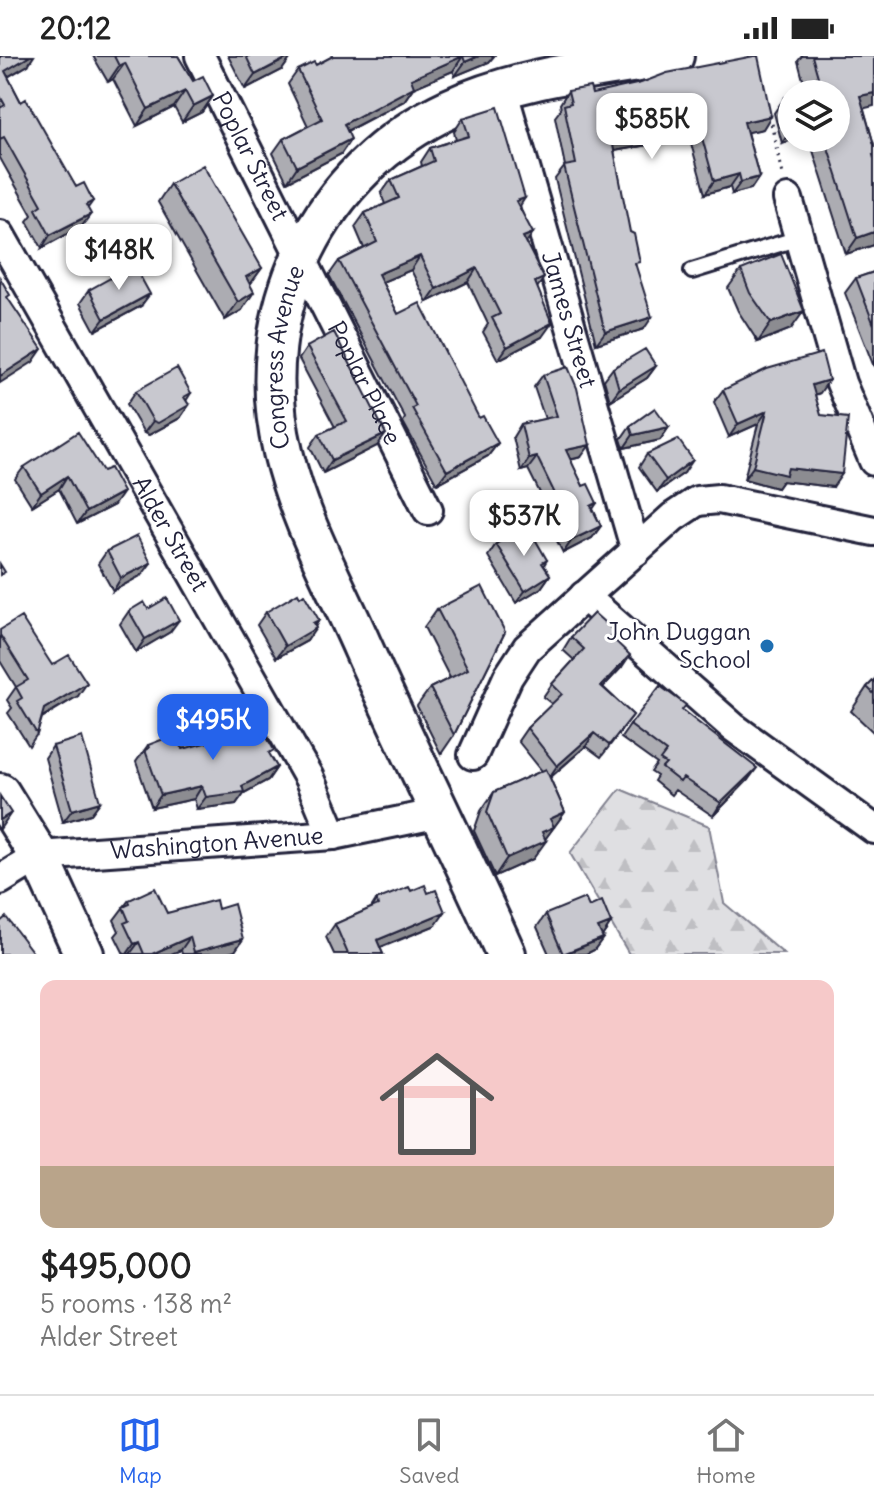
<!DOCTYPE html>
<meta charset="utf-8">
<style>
:root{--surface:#fff;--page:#f6f6f6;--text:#222;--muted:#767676;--line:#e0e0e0;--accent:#2563eb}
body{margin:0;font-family:Delius,sans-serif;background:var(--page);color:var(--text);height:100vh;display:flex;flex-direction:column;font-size:30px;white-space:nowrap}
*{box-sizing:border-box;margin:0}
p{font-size:26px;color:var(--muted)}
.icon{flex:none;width:44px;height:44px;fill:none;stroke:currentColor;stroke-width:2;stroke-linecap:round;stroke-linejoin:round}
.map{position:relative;height:898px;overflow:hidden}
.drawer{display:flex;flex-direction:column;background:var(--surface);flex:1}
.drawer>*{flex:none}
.buttons{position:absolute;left:778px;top:24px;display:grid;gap:16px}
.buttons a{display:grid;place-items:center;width:72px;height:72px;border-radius:50%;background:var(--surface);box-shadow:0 4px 12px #0003;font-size:40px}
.price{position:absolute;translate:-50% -68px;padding:0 18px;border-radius:16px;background:#fff;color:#222;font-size:26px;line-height:52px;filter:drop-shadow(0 2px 4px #0008)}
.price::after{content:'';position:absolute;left:50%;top:48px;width:24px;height:18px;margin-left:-12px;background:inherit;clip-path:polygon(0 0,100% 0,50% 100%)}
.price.active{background:var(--accent);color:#fff}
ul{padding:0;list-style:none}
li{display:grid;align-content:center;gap:16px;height:424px;padding:0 40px}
li span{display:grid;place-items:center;height:248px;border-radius:16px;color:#555}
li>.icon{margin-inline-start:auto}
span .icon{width:144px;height:144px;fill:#fffc;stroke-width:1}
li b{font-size:34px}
.status{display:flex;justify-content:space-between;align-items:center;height:56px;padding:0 40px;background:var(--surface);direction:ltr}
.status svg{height:22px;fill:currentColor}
.dock{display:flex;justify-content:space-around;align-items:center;height:112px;border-top:2px solid var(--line);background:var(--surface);font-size:22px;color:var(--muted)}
.dock a{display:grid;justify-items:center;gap:4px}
.dock .active{color:var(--accent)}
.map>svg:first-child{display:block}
.forest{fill:url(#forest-firs);stroke:#80808e;stroke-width:2}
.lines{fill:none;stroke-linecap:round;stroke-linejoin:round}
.lane-casing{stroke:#22223b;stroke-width:20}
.street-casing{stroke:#22223b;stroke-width:34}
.secondary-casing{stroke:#22223b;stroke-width:44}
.path{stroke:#22223b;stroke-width:4;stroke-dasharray:2 6;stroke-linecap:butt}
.lane{stroke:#fff;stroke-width:14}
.street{stroke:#fff;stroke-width:28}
.secondary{stroke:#fff;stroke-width:38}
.wall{fill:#acacb2;stroke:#22223b;stroke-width:2}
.shaded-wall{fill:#8c8c91;stroke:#22223b;stroke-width:2}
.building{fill:#c8c8cf;stroke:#22223b;stroke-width:2}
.poi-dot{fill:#1f6fb2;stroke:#fff;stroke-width:3}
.labels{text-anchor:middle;stroke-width:6;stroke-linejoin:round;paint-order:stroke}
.street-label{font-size:24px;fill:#22223b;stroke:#fff}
.poi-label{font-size:24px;fill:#22223b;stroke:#fff;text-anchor:end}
</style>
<div class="status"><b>20:12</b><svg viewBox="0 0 49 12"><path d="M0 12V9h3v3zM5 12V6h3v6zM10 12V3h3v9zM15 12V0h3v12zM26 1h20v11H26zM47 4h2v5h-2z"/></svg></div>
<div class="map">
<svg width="874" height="898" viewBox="0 0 874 898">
<defs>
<pattern id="forest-firs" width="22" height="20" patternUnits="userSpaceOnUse" patternTransform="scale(2)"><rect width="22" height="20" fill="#dfdfe2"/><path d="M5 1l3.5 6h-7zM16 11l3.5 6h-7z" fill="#bfbfc3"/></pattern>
</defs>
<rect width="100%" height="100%" fill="#fff"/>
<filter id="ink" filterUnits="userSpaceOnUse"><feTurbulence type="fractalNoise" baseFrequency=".0125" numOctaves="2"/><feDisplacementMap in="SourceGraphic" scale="16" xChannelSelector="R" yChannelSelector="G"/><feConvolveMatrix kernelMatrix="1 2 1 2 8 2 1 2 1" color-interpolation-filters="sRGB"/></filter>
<g filter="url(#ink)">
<path class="forest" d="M620 733 709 770 724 847 784 898H629L570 797Z"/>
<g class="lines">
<defs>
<path id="lane" d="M692 215 799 182"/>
<g id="street">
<path id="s1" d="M200 0 428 454"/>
<path id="s2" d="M502 33 636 495"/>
<path d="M788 143 841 327 874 405"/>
<path id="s3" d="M0 179 309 722 333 779"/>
<path d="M584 540 733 671 874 773"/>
<path d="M473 699 508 621 527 592 673 461 697 445 719 443 874 475"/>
<path id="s4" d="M0 824 39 800 333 779 440 757"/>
</g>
<g id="secondary">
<path d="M0 737 39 800 84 898"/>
<path id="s5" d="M506 898C460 795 409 695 363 592 335 528 299 464 283 396 249 254 319 113 451 52 520 20 600 13 674 0"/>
</g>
</defs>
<use href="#lane" class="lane-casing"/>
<use href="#street" class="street-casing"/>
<use href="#secondary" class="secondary-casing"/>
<path class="path" d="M770 60 783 121"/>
<use href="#lane" class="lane"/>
<use href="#street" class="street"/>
<use href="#secondary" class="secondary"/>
</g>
<path class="wall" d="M0 0 28 9 8 21 21 46 76 131 93 145 88 152 82 170 42 192 27 165 32 159 0 102Z
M93 0H178L193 25 213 40 202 56 182 66 174 51 137 70 113 23 108 26Z
M228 0H292L282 14 245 33Z
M333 0H494L489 6 455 20 453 15 413 32 404 45 347 75 341 98 287 126 273 97 283 83 308 70 288 28 298 14 316 9Z
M802 0H874L864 53 874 89V189L846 198 809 82H836L806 35 798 5Z
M568 35 592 38 763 73 747 76 759 121 751 133 732 138 730 131 705 138 690 84 686 82 614 95 636 212 644 273 596 288 555 123 565 110 555 61 561 53 560 48Z
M792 39V82L782 87 774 57 785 41Z
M463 62 519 151 526 186 544 222 537 232 542 281 498 304 483 276 488 268 468 226 427 246 411 214 382 226 398 258 498 387 488 400 437 428 403 366 405 362 329 219 339 205 364 192 355 171 365 157 385 148 381 138 391 124 422 110 421 106 430 92 456 84 454 76Z
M170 128 262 212 250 228 242 254 225 264 158 146Z
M741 214 791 273 758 286 738 255 728 232Z
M874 216V311L845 237 856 222Z
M89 234 141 250 95 275 80 247Z
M307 291 377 390 323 417 310 391 319 378 335 371 299 303Z
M656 310 647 322 610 345 604 324 613 312Z
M543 319 581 401 570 404 583 430 597 447 593 453 601 470 592 482 563 497 543 457 547 451 528 413 521 415 513 381 521 368 545 363 534 331Z
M723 334 820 337 815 339 833 431 782 425 777 432 744 423 758 368 729 381 714 346Z
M136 335 191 337 186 345 189 349 180 362 149 379 144 377 127 348Z
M630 370 669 371 660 384 624 392 621 383Z
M647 398 684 417 657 436 639 411Z
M24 411 103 415 114 449 77 468 59 433 32 450 15 423Z
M496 488 547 504 544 509 550 519 541 532 516 547 488 500Z
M107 495 142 519 113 535 98 508Z
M148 553 170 576 136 596 120 568 129 555Z
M437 553 505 576 454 679 441 698 417 650 430 632 450 622 424 571Z
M266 556 319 564 307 585 276 602 257 569Z
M0 579 52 609 78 640 42 662 37 678 29 690 8 657 12 652 7 644 16 631 0 605Z
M571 581H610L622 611 603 631 633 659 601 701 586 690 550 722 565 756 545 783 533 803 495 820 474 775 481 755 494 736 542 715 518 685 527 672 552 648 543 641 552 628 574 604 563 594Z
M874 624V677L851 655 867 631Z
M682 654 748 724 713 760 675 734 671 739 654 725 657 720 651 716 657 708 621 682 630 669Z
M148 689 270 700 277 711 268 724 244 737 236 748 197 753 194 743 152 752 136 706Z
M53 690 100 746 91 758 63 766 45 702Z
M411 835 436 869 380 892 383 898H334L326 881 335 868 371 852 376 844Z
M129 844 167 857 218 853 243 883 235 895 225 898H182L181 894 171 898H124L115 880 119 875 114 864Z
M546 858 611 867 602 880 603 882 594 894 586 898H549L537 871Z"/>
<path class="shaded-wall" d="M30 0H34L28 9 0 25 5 15Z
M292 0 282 14 245 33 255 19Z
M463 0 453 15 413 32 404 45 333 82 344 68 411 23Z
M479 0H494L489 6 455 20 465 6Z
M125 7 113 23 108 26 119 10Z
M185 35 174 51 137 70 148 53Z
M874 37V50L849 56 860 40Z
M213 40 202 56 182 66 193 50Z
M771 60 763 73 735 79 744 66Z
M695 69 686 82 603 97 612 84Z
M792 73V82H803L782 87Z
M351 83 341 98 287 126 297 111Z
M739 118 730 131 705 138 714 125Z
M759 121 751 133 732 138 741 126Z
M525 142 516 156V145Z
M91 158 82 170 42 192 50 179Z
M874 176V189L846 198 857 182Z
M533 177 523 191V181Z
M420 200 411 214 368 232 378 218Z
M262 212 249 230 233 239 246 221Z
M477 212 468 226 427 246 436 233Z
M254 236 242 254 225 264 238 246Z
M150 238 141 250 95 275 104 263Z
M804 255 791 273 758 286 771 267Z
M652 261 644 273 596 288 605 276Z
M552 267 542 281 498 304 507 291Z
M42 293 33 306 0 327V320Z
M656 310 647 322 610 345 619 333Z
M829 324 820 337 803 342 812 329Z
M189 349 180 362 149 379 144 377 153 365Z
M767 355 758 368 729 381 738 368Z
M669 371 660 384 624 392 633 379Z
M386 378 377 390 323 417 332 404Z
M498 387 488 400 437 428 447 415Z
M590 389 581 401 557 407 566 394Z
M537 401 528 413 521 415 529 403Z
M693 404 684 417 657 436 666 424Z
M753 411 788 412 842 418 833 431 782 425 777 432 744 423Z
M67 420 59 433 32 450 41 437Z
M123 436 114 449 77 468 86 456Z
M601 470 592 482 563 497 572 484Z
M151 507 142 519 113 535 121 522Z
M550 519 541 532 516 547 525 535Z
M179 564 170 576 136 596 145 583Z
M319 564 312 574 316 572 307 585 276 602 285 590Z
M630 599 622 611 593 642 601 630Z
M87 627 78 640 35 665 44 653Z
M594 677 586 690 548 723 557 710Z
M277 711 268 724 244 737 236 748 197 753 206 741 242 730Z
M757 712 748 724 713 760 721 747Z
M202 730 194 743 152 752 161 739Z
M100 746 91 758 63 766 72 754Z
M565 756 543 786 546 785 533 803 495 820 507 802 550 763Z
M11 757 0 773V764Z
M445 856 436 869 368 896 377 884Z
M611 867 603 879 589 885 598 872Z
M190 881 181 894 171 898H152Z
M603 882 594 894 586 898H565Z
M243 883 235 895 225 898H193L194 896Z
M139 886 130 898H127L134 888Z"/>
<path class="building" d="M0 0H30L5 15 21 46 26 43 76 131 84 127 93 145 86 149 91 158 50 179 36 153 42 149 4 81 0 83V52L5 49 0 40Z
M114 0H178L193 25 203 20 213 40 193 50 185 35 148 53 125 7 119 10Z
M246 0H291L255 19Z
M333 0H479L465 6 463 0 411 23 414 31 344 68 351 83 297 111 283 83 322 63 298 14 314 6 316 9Z
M754 0H758L771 60 744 66 759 121 741 126 739 118 714 125 699 71 695 69 612 84 630 176 634 178 640 206 635 207 652 261 605 276 564 110 576 108 564 49 571 47 568 35 590 31 592 38 641 27 667 17Z
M812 0H874V37L860 40 874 89V99H873L874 103V176L857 182 825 82H836V38H796L821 31Z
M792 39V66L785 41Z
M498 51 525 142 516 145 533 177 523 181 544 222 535 226 552 267 507 291 492 262 500 258 477 212 436 233 420 200 378 218 398 258 420 247 479 362 483 360 498 387 447 415 412 352 416 350 339 205 377 186 365 157 399 142 391 124 434 105 430 92 469 80 463 62Z
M203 109 262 212 246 221 254 236 238 246 170 128Z
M781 198 804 255 771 267 750 237 741 214Z
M134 209 150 238 104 263 89 234Z
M874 216V269L856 222Z
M0 222 10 239 7 241 42 293 0 320Z
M334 276 386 378 332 404 319 378 347 365 307 291Z
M645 293 656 310 619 333 613 312Z
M822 297 829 324 812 329 821 359 848 362 842 418 788 412 786 419 753 411 767 355 738 368 723 334 767 313Z
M568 311 577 332 590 389 566 394 583 430 588 428 597 447 591 450 601 470 572 484 552 444 557 442 537 401 529 403 521 368 557 360 543 319Z
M177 312 191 337 184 341 189 349 158 367 153 365 136 335Z
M655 352 669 371 633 379 630 370Z
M78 376 103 415 110 412 123 436 86 456 67 420 41 437 24 411Z
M678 383 693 404 666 424 647 398Z
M527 469 547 504 542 507 550 519 525 535 496 488Z
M137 480 151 507 121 522 107 495Z
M0 508 5 516 0 519Z
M482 530 505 576 454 679 430 632 468 613 437 553Z
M298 537 300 541 304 538 319 564 313 567 316 572 285 590 266 556Z
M167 542 179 564 145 583 129 555 144 546 148 553Z
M594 557 614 575 610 580 630 599 601 630 633 659 609 689 594 677 557 710 527 672 562 638 552 628 584 593 571 581Z
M21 561 52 609 69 599 87 627 44 653 37 678 17 645 22 642 16 631 28 624 0 579V574Z
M874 624V638L867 631Z
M660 630 686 649 682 654 757 712 721 747 683 722 680 726 662 712 666 708 660 704 666 696 630 669Z
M256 662 274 694 269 697 277 711 242 730 244 736 206 741 202 730 161 739 145 694 149 692 148 689 174 679 183 693 215 684Z
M82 681 100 746 72 754 53 690Z
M546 713 565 756 550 763 554 771 542 776 546 785 507 802 487 756 494 736Z
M0 740 11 757 0 764Z
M425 829 428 837 436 834 445 856 377 884 383 898H348L335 868 378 849 376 844 409 831 411 835Z
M155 832 167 857 216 844 218 853 234 848 243 883 194 896 190 881 152 898H144L139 886 134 888 124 867 129 865 123 851 130 848 129 844Z
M585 842 589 851 602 845 611 867 598 872 603 882 563 898 546 858Z
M6 861 34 898H0V866Z"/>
</g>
<circle class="poi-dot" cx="767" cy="590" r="8"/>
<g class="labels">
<g class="street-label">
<text dy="8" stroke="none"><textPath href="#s1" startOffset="112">Poplar Street</textPath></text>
<text dy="8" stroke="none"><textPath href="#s2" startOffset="240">James Street</textPath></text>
<text dy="8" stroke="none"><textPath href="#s5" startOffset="646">Congress Avenue</textPath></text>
<text dy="8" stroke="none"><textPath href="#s1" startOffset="366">Poplar Place</textPath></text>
<text dy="8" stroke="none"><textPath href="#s3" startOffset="344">Alder Street</textPath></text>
<text dy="8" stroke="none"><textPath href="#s4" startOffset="224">Washington Avenue</textPath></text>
</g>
<g class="poi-label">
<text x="751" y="584">John Duggan<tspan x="751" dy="28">School</tspan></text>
</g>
</g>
</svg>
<div class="buttons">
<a><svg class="icon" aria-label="layers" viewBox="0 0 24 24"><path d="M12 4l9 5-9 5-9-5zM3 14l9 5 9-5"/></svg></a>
</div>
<b class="price" style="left:652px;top:105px">$585K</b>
<b class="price" style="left:119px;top:236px">$148K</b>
<b class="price" style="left:524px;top:502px">$537K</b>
<b class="price active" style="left:213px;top:706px">$495K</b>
</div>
<section class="drawer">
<ul>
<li><span style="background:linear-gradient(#f6c9c9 75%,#b9a48a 0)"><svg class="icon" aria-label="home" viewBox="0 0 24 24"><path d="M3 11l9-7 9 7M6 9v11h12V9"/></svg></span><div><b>$495,000</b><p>5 rooms · 138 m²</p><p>Alder Street</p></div></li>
</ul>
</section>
<nav class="dock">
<a class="active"><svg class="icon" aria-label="map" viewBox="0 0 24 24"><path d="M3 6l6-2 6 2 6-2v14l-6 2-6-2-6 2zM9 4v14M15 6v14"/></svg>Map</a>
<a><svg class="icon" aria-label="saved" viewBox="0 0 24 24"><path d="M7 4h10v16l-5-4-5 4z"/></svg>Saved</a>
<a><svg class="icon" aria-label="home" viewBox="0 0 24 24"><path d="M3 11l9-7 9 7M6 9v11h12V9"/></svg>Home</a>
</nav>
